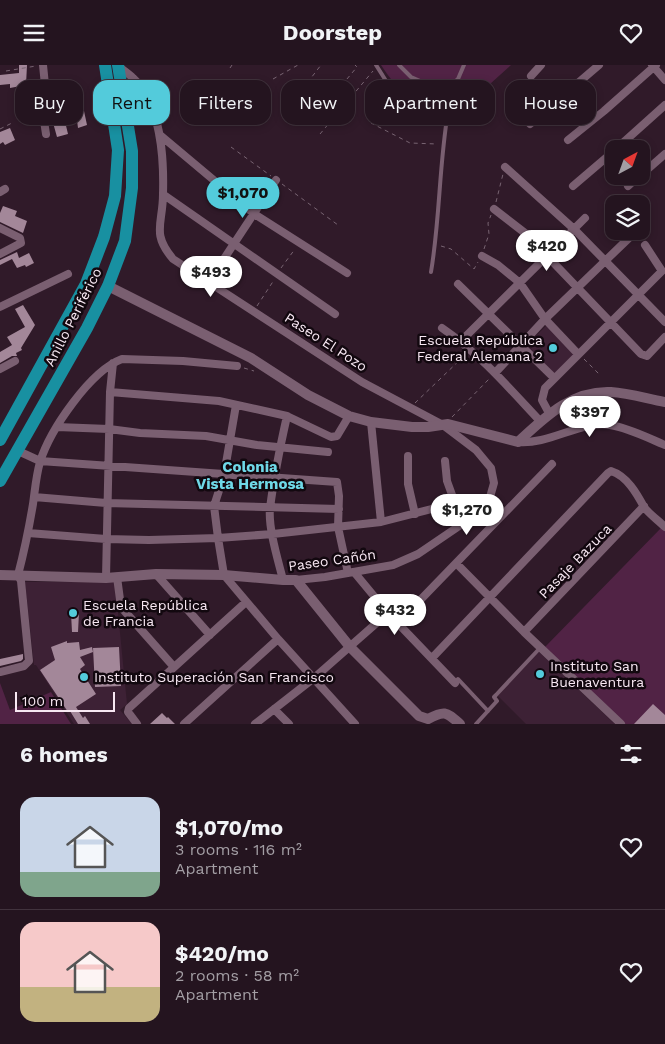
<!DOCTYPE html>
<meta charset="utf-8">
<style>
:root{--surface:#24141f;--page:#2c1d28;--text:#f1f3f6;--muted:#a39ea4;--line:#41333d;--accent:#53cbdb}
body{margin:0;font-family:"Work Sans",sans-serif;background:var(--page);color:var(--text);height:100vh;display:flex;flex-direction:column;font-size:19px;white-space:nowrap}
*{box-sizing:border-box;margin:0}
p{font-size:16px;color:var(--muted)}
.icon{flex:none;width:28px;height:28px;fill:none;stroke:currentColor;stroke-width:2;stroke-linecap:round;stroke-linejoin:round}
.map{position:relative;height:659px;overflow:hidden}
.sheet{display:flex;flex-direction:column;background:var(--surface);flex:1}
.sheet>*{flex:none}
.hud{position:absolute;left:15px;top:15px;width:635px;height:45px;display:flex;gap:10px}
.needle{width:32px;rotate:41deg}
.tools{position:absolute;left:605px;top:75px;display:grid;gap:10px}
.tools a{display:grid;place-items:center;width:45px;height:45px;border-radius:10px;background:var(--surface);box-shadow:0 2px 8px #0003,0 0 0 1px var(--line);font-size:25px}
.scale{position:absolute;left:15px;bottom:12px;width:100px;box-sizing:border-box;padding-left:5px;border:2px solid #f8e8f3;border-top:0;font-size:14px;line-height:18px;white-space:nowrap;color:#f8e8f3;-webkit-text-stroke:4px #12080f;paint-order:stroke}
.price{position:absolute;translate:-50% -42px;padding:0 11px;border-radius:18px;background:#fff;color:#222;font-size:16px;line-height:32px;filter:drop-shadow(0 1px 2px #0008)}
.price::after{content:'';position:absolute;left:50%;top:30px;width:15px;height:11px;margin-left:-8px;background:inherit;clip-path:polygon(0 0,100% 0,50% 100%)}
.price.current{background:var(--accent);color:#111}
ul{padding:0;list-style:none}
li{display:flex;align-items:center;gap:15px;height:125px;padding:0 20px}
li+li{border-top:1px solid var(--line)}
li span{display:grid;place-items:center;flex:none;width:140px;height:100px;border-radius:15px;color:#555}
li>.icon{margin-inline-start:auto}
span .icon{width:60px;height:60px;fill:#fffc;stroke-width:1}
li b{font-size:21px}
h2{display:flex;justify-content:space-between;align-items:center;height:60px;padding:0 20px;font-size:21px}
.pill{padding:0 18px;border-radius:15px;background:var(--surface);box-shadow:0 2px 8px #0003,0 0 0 1px var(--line);font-size:18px;line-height:45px}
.pill.current{background:var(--accent);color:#111}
header{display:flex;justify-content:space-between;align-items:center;height:65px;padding:0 20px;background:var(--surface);font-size:22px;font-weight:700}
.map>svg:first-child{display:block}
.built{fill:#3d2135}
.green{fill:#512345}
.building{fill:#a38799}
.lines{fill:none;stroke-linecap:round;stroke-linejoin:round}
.path{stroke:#786472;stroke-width:1;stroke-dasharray:4 4;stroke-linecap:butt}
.service{stroke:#7a5f71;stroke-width:4}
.minor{stroke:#7a5f71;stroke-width:8}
.tertiary{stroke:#7a5f71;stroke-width:10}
.trunk{stroke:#1890a1;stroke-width:12}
.poi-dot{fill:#53cbdb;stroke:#12080f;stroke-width:2}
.labels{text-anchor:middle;stroke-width:5;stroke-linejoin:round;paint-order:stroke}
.street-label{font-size:14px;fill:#f8e8f3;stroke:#12080f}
.poi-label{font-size:14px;fill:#f8e8f3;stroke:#12080f;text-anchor:start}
.neighbourhood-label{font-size:15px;font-weight:bold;fill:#6fd9e8;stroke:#12080f}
</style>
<header><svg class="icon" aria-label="menu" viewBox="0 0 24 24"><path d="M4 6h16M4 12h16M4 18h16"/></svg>Doorstep<svg class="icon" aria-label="heart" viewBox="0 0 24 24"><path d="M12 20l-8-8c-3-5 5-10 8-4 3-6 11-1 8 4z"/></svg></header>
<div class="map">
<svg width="665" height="659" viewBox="0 0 665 659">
<rect width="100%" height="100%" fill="#301a29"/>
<path class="built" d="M551 256 579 286 555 310 527 280Z
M25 517H115L127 639 120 645 132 659H74L36 600H34Z
M539 587 615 659H526L497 630Z"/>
<path class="green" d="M381 0H511L470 37 444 51C414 39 399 28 381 0Z
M661 463 665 466V659H625L545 582Z
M0 618 10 645 51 627 71 659H0Z"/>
<path class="building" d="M19 0H27L26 20 10 23V19L0 20V10L19 8Z
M80 39 81 46H84L87 60 78 63 75 40Z
M62 44 68 69 57 72 50 47Z
M10 63 15 75 5 80 3 77 0 79V67Z
M3 141 17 146 15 151 27 156 23 168 0 157V148Z
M17 187 19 193 29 188 34 198 26 202 25 200 17 203 12 194 0 200V195Z
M23 240 35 260 21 283 22 285 16 288 17 291H12L0 298V287L12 280 7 272 25 262 15 244Z
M71 548H79L78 567H72Z
M67 576V578L79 577 80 585 92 582 93 587 80 592 85 600 80 604 96 629 76 642 83 653 85 651 90 659H78L70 646 68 647 40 605 55 595 51 582Z
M119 582 121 621 95 622 93 583Z
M23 589V594L21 596 0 601V594Z
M653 639 665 650V659H634Z
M162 648 167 653 168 652 175 659H150Z"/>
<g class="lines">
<path class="path" d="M230 3 232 0
M6 6 36 1
M273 14 298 0
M389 31 371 58 410 78 437 79
M288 43 321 0
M311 57 357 2 355 0
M0 64 12 58
M320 69 373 6
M231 82 271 111
M282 119 338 160
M496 137 503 109
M441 181 451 184 474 204 478 197
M484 184 489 169 488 158 491 150
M281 203 295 184
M257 241 274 215
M584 294 599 309
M244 303 254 306
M415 338 464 291
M452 352 489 314"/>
<path class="service" d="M376 0 393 27 417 44 448 47C439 100 440 154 431 207
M399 0 411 12 434 22H448L458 14 464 0
M455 618 458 614 488 646
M476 659 497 636 494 632 496 630 540 583"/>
<path class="minor" d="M43 0 45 20 42 34V43L46 69
M652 0 665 15
M118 1C123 5 129 9 133 13 161 39 164 94 163 129 163 159 151 168 173 194L362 317 443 360 476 385 491 403 494 418 490 432 468 455 418 489 393 500 325 512 296 515
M531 11 541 0
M530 59 599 0
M160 70 253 148 347 208
M568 75 604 46 656 0
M616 84 665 40
M505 102 574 164 665 257
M641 110 665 89
M573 121 614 86
M628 121 639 111
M0 127 5 124
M164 130 335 249
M494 144 525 168 641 289 647 291 665 272
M0 163 20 173 21 178 0 189
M482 191 498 200 520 218 545 254 578 289
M208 218 276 115
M458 219 554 313
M0 242 68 209
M442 263C480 289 509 323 540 356
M461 276 585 153
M0 304 15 296
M495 308 545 254 630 172
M110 327 219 336 287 351 331 372 337 371 349 351
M236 340 224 410 214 441 218 473 224 510 278 574 355 659
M549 348 542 335 545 323 662 206 645 180
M371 357 381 457
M57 362 109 364 140 368 206 371 257 380 328 387
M518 377C549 380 582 355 610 360 629 363 648 373 665 380
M16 385 40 396 337 417 339 431 338 462 348 508
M408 391V419L415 449
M34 432 106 438 339 444
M455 438 468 455
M28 468 106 474 149 475 218 473 273 469 381 457 455 438 447 416 445 396
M456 498 524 567 621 659
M354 507 388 548 455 618
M156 509 210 570
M117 512 121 542 174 602
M106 513 110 327 113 298
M283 515C278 495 268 463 270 443 274 412 280 382 287 351
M398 558 552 399
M524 567 644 441
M432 593 608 408 611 406C627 411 637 429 644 442 649 449 659 456 665 462
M0 607 24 601 29 596 21 516 18 510C24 487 29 463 33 439 35 425 36 411 40 397 50 365 90 306 122 294L183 296 237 301
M274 644 289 659
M137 659 128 647 129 643 246 537
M184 659 278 574
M255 659 314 613 388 548"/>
<path class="tertiary" d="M108 221 251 293 308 330 349 351 371 357 412 362H428L448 359 518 377C545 352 572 325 611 327 629 328 648 334 665 337
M0 510 106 513 156 509 224 510 283 515H296L350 582 419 651 428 654C445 645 446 647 460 659"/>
<path class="trunk" d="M0 375 86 219 104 172 115 131 118 85 105 0
M0 416 87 263 108 221 125 176 132 123V86L118 0"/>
</g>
<g class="poi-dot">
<circle cx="553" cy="283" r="5"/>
<circle cx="73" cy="548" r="5"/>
<circle cx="540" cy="609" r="5"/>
<circle cx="84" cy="612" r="5"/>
</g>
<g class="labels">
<g class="street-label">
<text transform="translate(73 252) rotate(-63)" y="5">Anillo Periférico</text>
<text transform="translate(326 277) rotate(33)" y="5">Paseo El Pozo</text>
<text transform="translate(332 495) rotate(-8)" y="5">Paseo Cañón</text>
<text transform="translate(575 496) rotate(-46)" y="5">Pasaje Bazuca</text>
</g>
<g class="poi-label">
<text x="543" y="280" text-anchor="end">Escuela República<tspan x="543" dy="16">Federal Alemana 2</tspan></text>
<text x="83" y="545">Escuela República<tspan x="83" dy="16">de Francia</tspan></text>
<text x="550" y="606">Instituto San<tspan x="550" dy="16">Buenaventura</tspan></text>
<text x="94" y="617">Instituto Superación San Francisco</text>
</g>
<g class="neighbourhood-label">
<text x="250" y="407">Colonia<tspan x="250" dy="17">Vista Hermosa</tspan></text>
</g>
</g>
</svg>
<div class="tools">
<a><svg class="needle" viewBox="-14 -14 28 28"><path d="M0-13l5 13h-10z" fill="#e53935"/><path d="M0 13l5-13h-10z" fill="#a39ea4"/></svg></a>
<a><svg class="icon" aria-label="layers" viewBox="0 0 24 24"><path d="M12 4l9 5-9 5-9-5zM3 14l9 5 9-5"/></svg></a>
</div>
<div class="scale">100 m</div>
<b class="price current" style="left:243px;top:154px">$1,070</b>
<b class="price" style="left:547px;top:207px">$420</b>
<b class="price" style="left:211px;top:233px">$493</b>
<b class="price" style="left:590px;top:373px">$397</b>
<b class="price" style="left:467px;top:471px">$1,270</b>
<b class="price" style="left:395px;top:571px">$432</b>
<div class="hud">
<a class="pill">Buy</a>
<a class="pill current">Rent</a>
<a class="pill">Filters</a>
<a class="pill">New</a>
<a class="pill">Apartment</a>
<a class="pill">House</a>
</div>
</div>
<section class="sheet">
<h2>6 homes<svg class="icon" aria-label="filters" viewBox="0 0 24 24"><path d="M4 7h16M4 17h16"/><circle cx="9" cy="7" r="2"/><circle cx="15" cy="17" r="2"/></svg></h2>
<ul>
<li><span style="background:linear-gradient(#c9d6e8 75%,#7fa58c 0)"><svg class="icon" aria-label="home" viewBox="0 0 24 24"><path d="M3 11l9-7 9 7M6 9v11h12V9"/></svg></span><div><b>$1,070/mo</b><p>3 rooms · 116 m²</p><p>Apartment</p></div><svg class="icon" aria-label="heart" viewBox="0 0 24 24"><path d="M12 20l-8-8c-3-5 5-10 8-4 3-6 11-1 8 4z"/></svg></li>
<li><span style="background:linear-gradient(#f6c9c9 65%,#c2b280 0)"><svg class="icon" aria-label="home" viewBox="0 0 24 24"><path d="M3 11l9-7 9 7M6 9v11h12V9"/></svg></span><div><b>$420/mo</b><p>2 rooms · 58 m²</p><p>Apartment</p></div><svg class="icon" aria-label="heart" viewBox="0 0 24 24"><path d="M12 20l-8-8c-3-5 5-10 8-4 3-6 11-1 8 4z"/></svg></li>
</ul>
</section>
